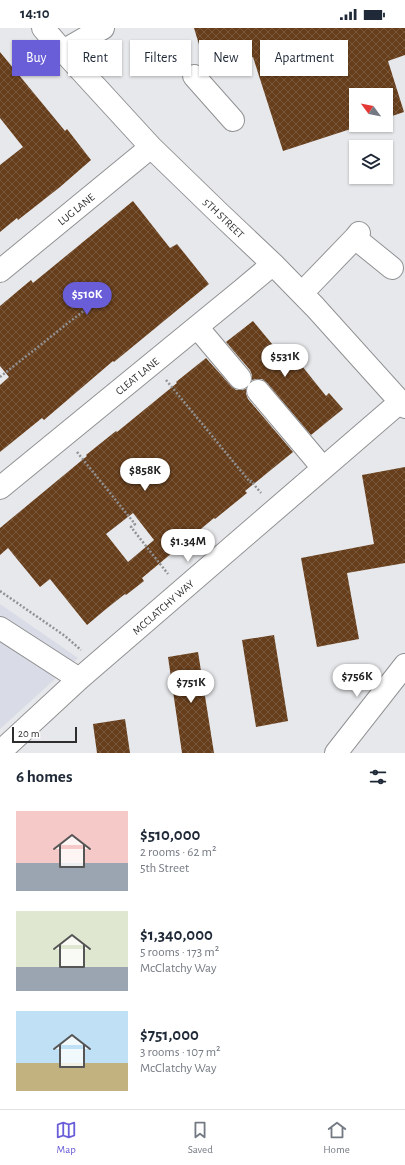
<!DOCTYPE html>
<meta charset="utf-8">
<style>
:root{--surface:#fff;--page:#f6f6f7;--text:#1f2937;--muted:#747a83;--line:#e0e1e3;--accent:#695ed7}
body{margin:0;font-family:"Alegreya Sans",sans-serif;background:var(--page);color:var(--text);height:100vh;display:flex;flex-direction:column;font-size:15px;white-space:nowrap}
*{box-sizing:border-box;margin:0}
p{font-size:13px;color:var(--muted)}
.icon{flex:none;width:22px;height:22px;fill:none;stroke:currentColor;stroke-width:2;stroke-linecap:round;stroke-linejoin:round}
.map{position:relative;height:725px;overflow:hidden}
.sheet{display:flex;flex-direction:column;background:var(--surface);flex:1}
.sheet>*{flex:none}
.hud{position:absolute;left:12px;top:12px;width:381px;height:36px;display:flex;gap:8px}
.needle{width:26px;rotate:302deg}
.buttons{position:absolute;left:349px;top:60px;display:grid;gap:8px}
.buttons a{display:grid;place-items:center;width:44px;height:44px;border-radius:0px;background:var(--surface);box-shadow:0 1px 3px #0004;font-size:20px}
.scale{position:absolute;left:12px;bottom:10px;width:65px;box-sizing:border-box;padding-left:4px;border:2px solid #2e2e2f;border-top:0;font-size:11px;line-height:14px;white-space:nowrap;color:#2e2e2f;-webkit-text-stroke:3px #fff;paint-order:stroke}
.price{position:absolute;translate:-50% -34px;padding:0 9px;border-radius:14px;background:#fff;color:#222;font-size:13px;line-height:26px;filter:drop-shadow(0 1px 2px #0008)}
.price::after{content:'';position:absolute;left:50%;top:24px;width:12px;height:9px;margin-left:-6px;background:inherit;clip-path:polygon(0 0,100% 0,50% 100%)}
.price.on{background:var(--accent);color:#fff}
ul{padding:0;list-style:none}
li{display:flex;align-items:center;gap:12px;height:100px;padding:0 16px}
li span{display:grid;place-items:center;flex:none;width:112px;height:80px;border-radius:0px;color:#555}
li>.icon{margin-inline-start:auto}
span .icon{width:48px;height:48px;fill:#fffc;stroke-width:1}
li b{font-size:17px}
h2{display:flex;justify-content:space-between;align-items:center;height:48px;padding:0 16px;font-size:17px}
.pill{padding:0 14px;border-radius:0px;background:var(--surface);box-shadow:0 1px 3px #0004;font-size:14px;line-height:36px}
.pill.on{background:var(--accent);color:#fff}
.status{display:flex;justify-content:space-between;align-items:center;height:28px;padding:0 20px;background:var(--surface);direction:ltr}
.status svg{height:11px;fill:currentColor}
.tab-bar{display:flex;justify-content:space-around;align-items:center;height:56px;border-top:1px solid var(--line);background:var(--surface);font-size:11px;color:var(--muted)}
.tab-bar a{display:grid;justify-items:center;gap:2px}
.tab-bar .on{color:var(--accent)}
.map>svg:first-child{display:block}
.built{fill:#d9dce6}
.building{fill:url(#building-cross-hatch);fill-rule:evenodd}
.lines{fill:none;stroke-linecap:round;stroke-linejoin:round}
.minor-casing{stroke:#909193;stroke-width:24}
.path{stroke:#909193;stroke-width:2.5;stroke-dasharray:2 2;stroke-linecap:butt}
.minor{stroke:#fff;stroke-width:22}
.labels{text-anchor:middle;stroke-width:4;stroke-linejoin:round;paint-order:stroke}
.street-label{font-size:11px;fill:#2e2e2f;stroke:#fff}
</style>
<div class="status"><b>14:10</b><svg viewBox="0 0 49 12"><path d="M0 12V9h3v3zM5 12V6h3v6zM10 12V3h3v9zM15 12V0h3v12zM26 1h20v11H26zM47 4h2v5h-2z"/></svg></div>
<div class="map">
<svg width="405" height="725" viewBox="0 0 405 725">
<defs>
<pattern id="building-cross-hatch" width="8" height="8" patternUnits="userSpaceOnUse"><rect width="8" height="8" fill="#673e1b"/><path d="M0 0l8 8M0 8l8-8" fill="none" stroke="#79583c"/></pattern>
</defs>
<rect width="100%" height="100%" fill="#e7e8eb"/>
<path class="built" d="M0 576 78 630 0 701Z"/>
<path class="building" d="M194 0H405V27L388 33 404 84 386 90V67H356V97H363L283 123 253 29 207 43Z
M0 24 65 103 67 101 91 132 60 159 18 192 17 190 0 204V137L23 119 0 90Z
M133 173 170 220 177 216 209 256 114 334 113 333 44 392 42 390 0 424V357L9 349 0 338V278L31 252 33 255Z
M253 293 287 334 294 328 326 368 329 365 343 381 311 407 267 355 262 351H256L252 352V347L250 342 226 314Z
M206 330 231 358 236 362H242L246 361V366L248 371 293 424 245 463 247 465 215 491 214 490 142 550 144 553 126 567 125 566 106 581 87 597 50 551 40 559 8 520 0 527V500L87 428 86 427 116 403 117 404 177 355 176 354ZM133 485 154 512 128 534 106 506Z
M405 439V535L347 545 359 611 317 619 301 530 374 516 362 447Z
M274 607 288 693 256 699 242 612Z
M198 624 214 725H182L168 629Z
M125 691 130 725H97L93 696Z"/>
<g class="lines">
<defs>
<path id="minor" d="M43 0 63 23 151 119 218 184 273 236 315 279 405 379
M63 23 103 0
M194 48 233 92
M355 210 392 240
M0 243 151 119
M302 265 355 210 359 205
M197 299 240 350
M258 363 323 440
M0 460 242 262 273 236
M0 600 79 651
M0 724 79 651 400 374
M336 725 405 637"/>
</defs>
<use href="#minor" class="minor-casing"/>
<path class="path" d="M0 349 101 269
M166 352 250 454 251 453 261 465
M77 424 135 496 131 499 168 546
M0 563 65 608 81 622"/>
<use href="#minor" class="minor"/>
</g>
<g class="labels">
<g class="street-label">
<text transform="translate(76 181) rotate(-39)" y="4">LUG LANE</text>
<text transform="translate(224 190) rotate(44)" y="4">5TH STREET</text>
<text transform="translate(137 348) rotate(-39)" y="4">CLEAT LANE</text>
<text transform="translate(163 579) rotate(-41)" y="4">MCCLATCHY WAY</text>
</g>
</g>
</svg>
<div class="buttons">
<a><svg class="needle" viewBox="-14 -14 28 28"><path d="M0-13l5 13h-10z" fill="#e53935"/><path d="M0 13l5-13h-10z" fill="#747a83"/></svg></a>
<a><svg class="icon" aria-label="layers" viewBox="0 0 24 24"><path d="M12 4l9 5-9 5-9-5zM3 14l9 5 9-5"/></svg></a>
</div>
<div class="scale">20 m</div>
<b class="price on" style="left:87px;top:288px">$510K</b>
<b class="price" style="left:285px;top:350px">$531K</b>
<b class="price" style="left:145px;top:464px">$858K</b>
<b class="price" style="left:188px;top:535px">$1.34M</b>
<b class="price" style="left:357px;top:670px">$756K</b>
<b class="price" style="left:191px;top:676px">$751K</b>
<div class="hud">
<a class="pill on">Buy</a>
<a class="pill">Rent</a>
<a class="pill">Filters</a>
<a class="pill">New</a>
<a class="pill">Apartment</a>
</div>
</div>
<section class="sheet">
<h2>6 homes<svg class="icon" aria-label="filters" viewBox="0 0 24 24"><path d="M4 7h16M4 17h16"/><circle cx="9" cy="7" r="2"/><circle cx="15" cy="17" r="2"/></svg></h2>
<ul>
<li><span style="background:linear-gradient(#f6c9c9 65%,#9aa5b1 0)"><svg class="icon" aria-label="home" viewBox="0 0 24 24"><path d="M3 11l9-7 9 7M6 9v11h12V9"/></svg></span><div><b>$510,000</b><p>2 rooms · 62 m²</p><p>5th Street</p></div></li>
<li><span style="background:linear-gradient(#dfe7d0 70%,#9aa5b1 0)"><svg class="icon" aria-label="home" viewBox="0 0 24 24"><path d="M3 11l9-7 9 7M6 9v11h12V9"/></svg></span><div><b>$1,340,000</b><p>5 rooms · 173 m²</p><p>McClatchy Way</p></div></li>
<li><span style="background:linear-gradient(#bfe0f5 65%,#c2b280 0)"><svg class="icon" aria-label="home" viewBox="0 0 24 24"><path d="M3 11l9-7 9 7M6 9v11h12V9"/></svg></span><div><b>$751,000</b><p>3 rooms · 107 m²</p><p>McClatchy Way</p></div></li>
</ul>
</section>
<nav class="tab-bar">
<a class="on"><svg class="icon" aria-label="map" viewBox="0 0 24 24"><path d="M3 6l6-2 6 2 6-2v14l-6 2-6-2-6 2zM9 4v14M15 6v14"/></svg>Map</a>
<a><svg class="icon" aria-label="saved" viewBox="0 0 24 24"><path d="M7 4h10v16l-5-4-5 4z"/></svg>Saved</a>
<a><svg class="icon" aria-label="home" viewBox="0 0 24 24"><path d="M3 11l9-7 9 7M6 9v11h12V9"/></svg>Home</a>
</nav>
